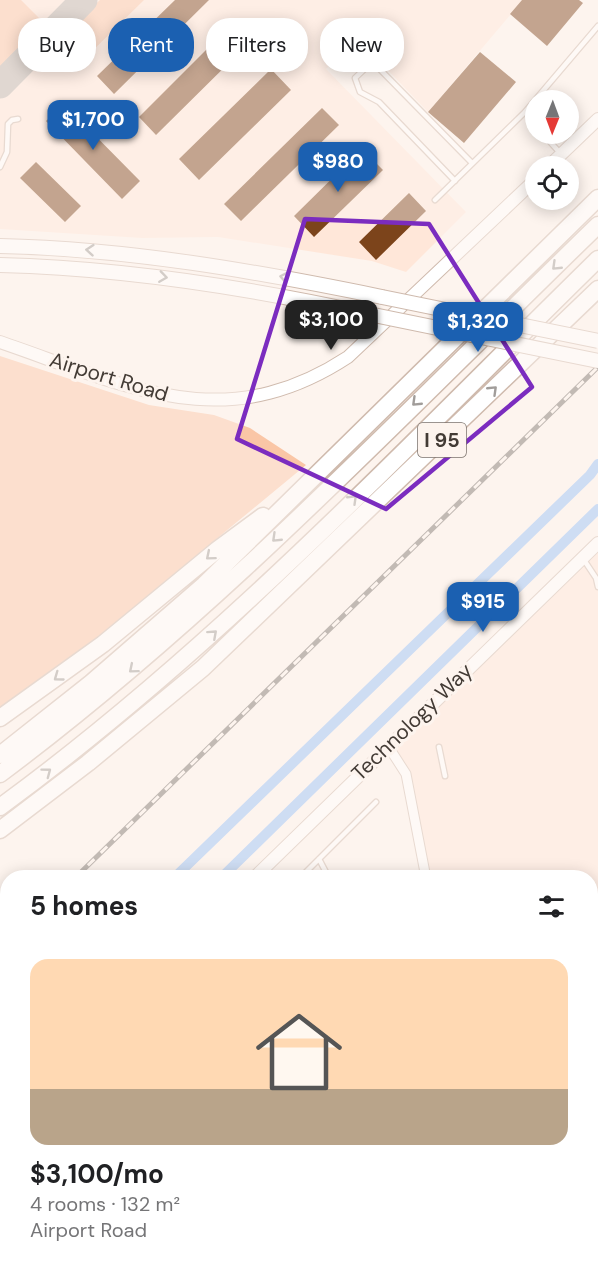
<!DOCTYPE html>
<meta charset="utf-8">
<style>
:root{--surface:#fff;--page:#f6f6f6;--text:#202124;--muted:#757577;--accent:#1b60b1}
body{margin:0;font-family:"DM Sans",sans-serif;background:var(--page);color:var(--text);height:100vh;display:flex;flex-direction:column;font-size:22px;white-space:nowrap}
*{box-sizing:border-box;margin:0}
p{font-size:20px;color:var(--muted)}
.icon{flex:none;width:33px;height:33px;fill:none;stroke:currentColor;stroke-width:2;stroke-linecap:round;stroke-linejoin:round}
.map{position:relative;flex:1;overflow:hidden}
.sheet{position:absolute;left:0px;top:870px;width:598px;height:404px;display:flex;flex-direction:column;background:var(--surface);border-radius:24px 24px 0 0;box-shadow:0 3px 15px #0003}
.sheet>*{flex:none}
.hud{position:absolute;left:18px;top:18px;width:562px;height:54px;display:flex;gap:12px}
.needle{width:39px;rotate:181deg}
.tools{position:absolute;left:525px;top:90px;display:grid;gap:12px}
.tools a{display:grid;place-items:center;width:54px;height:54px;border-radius:50%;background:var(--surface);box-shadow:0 3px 15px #0003;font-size:30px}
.price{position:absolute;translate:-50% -51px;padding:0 14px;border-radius:12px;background:var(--accent);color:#fff;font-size:20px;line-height:39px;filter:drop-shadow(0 2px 3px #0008)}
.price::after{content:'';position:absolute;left:50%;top:36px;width:18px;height:14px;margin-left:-9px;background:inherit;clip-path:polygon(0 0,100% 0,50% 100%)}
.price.selected{background:#222;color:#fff}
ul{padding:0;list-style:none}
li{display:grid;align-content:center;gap:12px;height:318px;padding:0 30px}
li span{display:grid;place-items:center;height:186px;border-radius:18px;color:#555}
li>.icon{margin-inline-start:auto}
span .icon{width:108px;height:108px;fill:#fffc;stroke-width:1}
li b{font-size:26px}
h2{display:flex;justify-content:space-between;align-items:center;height:72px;padding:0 30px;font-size:26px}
.tag{padding:0 21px;border-radius:24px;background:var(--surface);box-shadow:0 3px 15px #0003;font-size:21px;line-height:54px}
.tag.selected{background:var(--accent);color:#fff}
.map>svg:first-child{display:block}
.built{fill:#ffe7d9}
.green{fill:#fac6a6}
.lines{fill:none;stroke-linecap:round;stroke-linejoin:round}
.canal{stroke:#94c0f9;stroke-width:10}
.taxiway{stroke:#bcb4ae;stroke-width:27}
.building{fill:#7c441b}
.service-casing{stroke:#cfbaad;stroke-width:7}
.minor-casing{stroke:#cfbaad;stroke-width:11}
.tertiary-casing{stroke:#cfbaad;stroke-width:14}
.secondary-casing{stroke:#cfbaad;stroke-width:16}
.motorway-casing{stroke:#cfbaad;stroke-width:19}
.service{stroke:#fff;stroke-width:4.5}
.minor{stroke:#fff;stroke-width:9}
.tertiary{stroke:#fff;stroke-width:12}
.secondary{stroke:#fff;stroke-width:14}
.motorway{stroke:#fff;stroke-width:16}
.rail-casing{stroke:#7b736d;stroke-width:5}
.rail{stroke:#fdf4ee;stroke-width:3;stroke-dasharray:9;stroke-linecap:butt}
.secondary-bridge-casing{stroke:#cfbaad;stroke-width:16;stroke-linecap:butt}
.secondary-bridge{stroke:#fff;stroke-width:14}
.oneway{stroke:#a19d9a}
.marked{fill:none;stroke:#7b2cbf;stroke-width:4.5;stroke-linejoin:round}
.labels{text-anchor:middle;stroke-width:6;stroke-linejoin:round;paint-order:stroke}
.shield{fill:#fdf4ee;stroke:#7b726c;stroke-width:1.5}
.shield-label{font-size:20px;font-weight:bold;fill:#433b35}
.street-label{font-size:21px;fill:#433b35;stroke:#fdf4ee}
</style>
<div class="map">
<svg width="598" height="1273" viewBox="0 0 598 1273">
<rect width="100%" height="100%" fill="#fdf4ee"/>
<path class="built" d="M0 0H523L428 112 356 37 326 69 466 212 406 272 372 261 218 237 142 238 0 229Z
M598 543V1273H294L292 1266H591V878L426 877 405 774 388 746Z"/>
<path class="green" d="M0 0H21L46 25 0 71Z
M100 0H144L77 66 71 70 63 68C41 43 83 16 100 0Z
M0 356 149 405 214 415 250 428 306 465 54 673 0 708Z
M121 1266H273L274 1273H121Z"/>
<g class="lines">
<path class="canal" d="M174 878 590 475 598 464
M221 878 598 509
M0 1049 8 1041"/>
<path class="taxiway" d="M0 85 84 0"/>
</g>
<path class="building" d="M175 0H209L114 94 97 76Z
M522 0H579L583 3 547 46 510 14Z
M229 27 247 45 156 135 139 117Z
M480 52 516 82 464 143 428 112Z
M271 69 291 90 199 180 179 159Z
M64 104 140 181 122 199 46 121Z
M322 108 339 125 241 221 224 204Z
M362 149 383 170 314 237 294 216Z
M36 162 81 206 65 222 20 178Z
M409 193 426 211 376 260 359 242Z"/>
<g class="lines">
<defs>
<path id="service" d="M357 46 472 163
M372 62 355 78 360 92 379 102 455 181
M525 112 536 124
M543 134 561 154
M0 167 7 152 8 124 12 120 18 119
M435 200 525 112 598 26
M584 560 596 578 598 587
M439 747 445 776
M319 859 329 878
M300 878 376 802
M591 1001 598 1000
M0 1201H8
M248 1266 249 1273
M315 1268 316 1273
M224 1273 225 1266
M556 1273 563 1266"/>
<path id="minor" d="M388 746 406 774 426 878
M292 1266 294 1273"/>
<path id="tertiary" d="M549 166 598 119
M0 342C126 385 223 439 348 357L536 179
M254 878 598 543
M37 1273V1266"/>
<path id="secondary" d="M0 246C130 249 255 271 382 297
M0 265C124 268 244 287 364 313"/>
<path id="motorway" d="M0 718 103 644 217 550 263 516
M0 755 91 683 204 585 598 198
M0 774C217 612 404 413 598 225
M0 807C219 647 405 448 598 259
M0 830 88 763 203 668 598 289"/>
</defs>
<use href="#service" class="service-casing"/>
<use href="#minor" class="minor-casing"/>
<use href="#tertiary" class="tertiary-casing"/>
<use href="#secondary" class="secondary-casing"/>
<use href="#motorway" class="motorway-casing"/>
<use href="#service" class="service"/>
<use href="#minor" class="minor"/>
<use href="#tertiary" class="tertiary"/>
<use href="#secondary" class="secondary"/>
<use href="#motorway" class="motorway"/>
<defs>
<path id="rail" d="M75 878 598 367
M0 961 8 954"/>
</defs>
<use href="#rail" class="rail-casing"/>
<use href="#rail" class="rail"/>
<defs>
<path id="secondary-bridge" d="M382 297 598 341
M364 313 598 361"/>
</defs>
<use href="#secondary-bridge" class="secondary-bridge-casing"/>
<use href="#secondary-bridge" class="secondary-bridge"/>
</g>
<defs><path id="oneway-chevron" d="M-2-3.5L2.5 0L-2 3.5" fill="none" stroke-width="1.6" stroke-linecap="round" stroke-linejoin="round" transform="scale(1.5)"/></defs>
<g class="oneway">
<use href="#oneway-chevron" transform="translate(90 250) rotate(-175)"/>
<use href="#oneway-chevron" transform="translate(556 266) rotate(136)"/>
<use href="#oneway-chevron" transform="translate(163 277) rotate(8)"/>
<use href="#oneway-chevron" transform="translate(284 277) rotate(-169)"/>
<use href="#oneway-chevron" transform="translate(493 390) rotate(-44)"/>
<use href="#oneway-chevron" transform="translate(416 402) rotate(136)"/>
<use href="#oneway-chevron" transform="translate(353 499) rotate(-44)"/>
<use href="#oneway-chevron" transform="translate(276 538) rotate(136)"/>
<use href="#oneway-chevron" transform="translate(210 556) rotate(140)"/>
<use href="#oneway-chevron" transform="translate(213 634) rotate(-42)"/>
<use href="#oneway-chevron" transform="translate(133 669) rotate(140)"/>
<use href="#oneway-chevron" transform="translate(58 677) rotate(144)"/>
<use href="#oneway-chevron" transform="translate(47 772) rotate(-37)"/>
</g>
<path d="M0 0H598V1273H0ZM305 219 429 224 532 387 386 509 237 439Z" fill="#fdf4ee" fill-opacity=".55" fill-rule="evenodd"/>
<path class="marked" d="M305 219 429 224 532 387 386 509 237 439Z"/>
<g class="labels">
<rect class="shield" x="418" y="423" width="48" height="34" rx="4.5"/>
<g class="shield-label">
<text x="442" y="447">I 95</text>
</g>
<g class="street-label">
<text transform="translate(109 377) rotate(17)" y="7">Airport Road</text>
<text transform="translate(412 722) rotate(-44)" y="7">Technology Way</text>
</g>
</g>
</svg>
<div class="tools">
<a><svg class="needle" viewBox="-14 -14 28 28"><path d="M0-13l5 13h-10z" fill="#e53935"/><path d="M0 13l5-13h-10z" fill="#757577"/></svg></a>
<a><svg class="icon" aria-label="locate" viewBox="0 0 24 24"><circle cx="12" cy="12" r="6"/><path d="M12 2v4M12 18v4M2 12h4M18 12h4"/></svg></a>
</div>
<b class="price" style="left:93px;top:151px">$1,700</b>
<b class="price" style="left:338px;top:193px">$980</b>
<b class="price selected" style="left:331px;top:351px">$3,100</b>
<b class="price" style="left:478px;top:353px">$1,320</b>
<b class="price" style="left:483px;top:633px">$915</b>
<div class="hud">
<a class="tag">Buy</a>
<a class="tag selected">Rent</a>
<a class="tag">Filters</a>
<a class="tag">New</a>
</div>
<section class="sheet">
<h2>5 homes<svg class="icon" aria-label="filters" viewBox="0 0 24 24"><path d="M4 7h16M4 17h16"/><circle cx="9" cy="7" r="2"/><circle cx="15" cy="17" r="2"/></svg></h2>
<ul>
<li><span style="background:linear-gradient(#ffd9b3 70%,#b9a48a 0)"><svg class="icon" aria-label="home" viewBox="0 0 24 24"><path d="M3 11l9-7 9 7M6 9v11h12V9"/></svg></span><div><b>$3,100/mo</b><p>4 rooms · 132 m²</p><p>Airport Road</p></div></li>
</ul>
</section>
</div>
